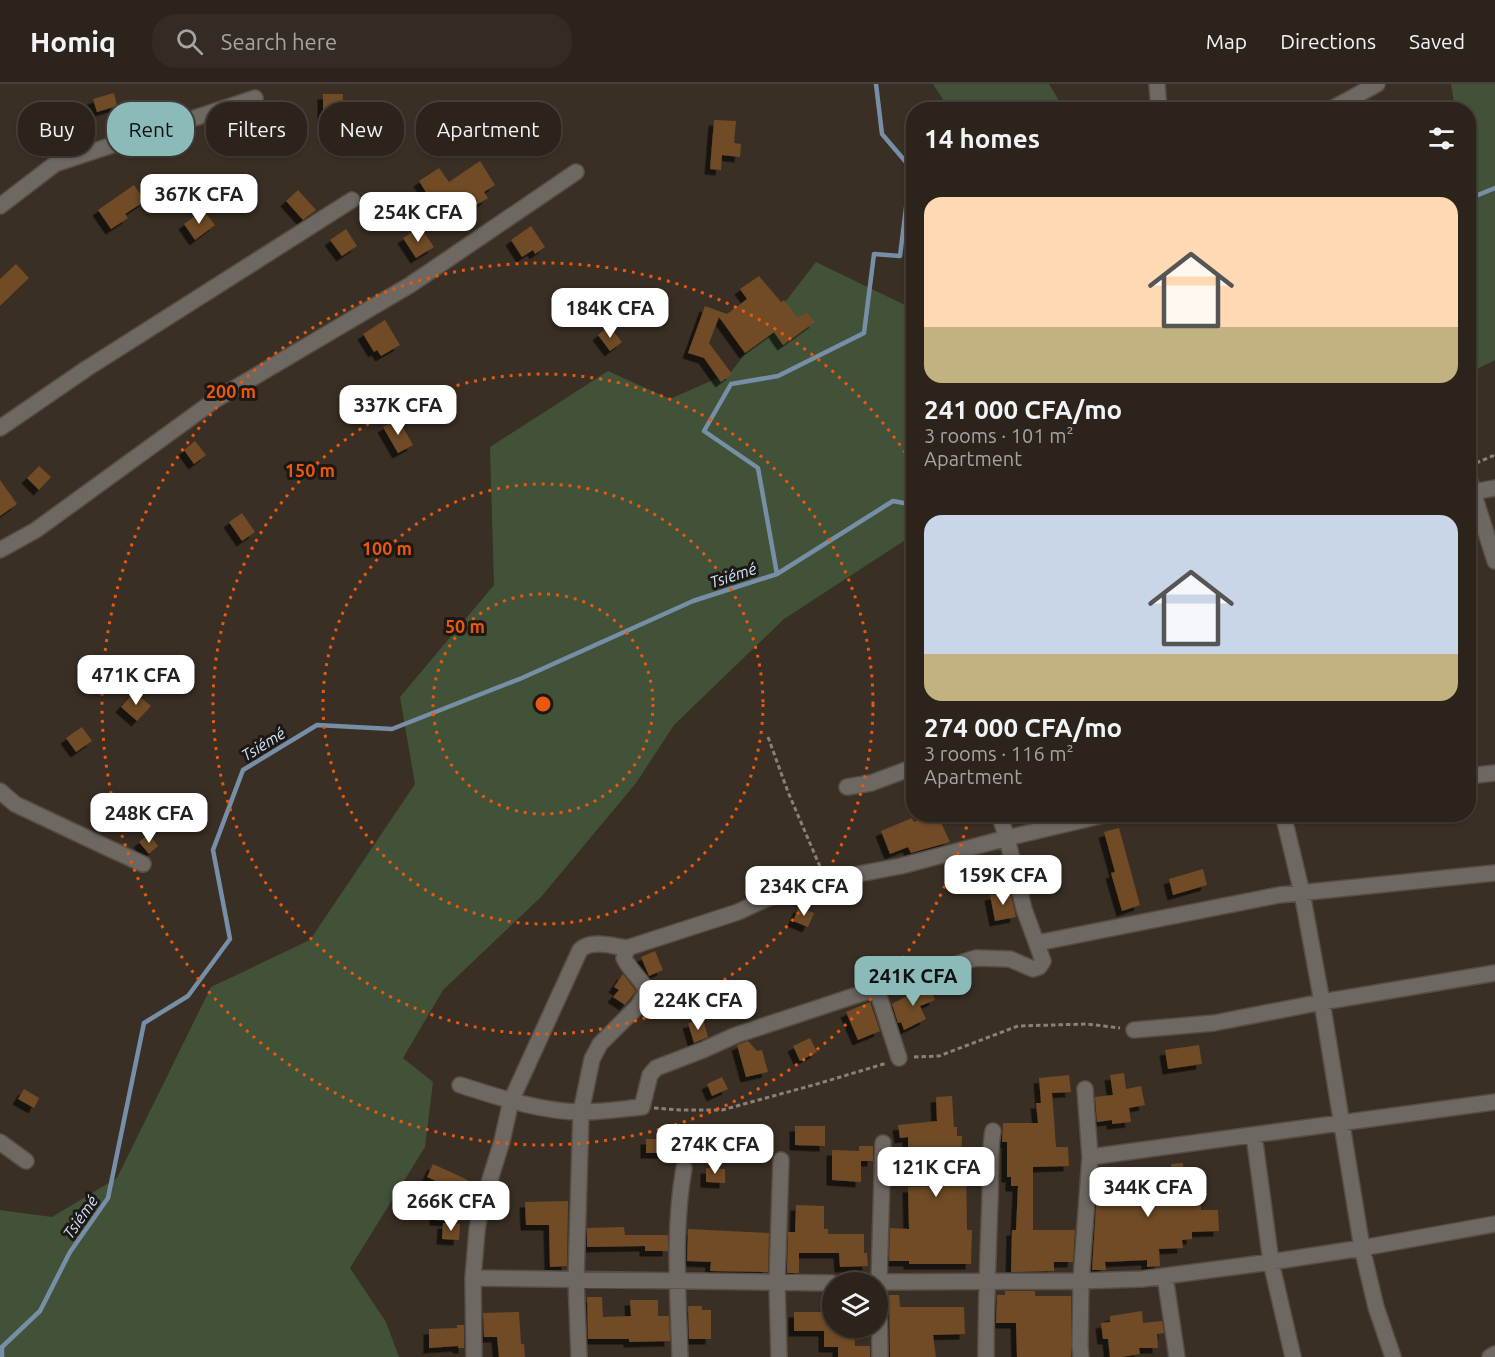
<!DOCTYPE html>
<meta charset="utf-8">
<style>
:root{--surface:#2c231b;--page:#342b24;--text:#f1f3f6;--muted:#a6a4a3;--line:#48403a;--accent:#8bbbb9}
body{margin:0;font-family:Ubuntu,sans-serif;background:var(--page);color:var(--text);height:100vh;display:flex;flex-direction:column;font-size:22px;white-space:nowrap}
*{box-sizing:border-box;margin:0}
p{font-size:20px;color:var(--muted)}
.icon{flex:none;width:33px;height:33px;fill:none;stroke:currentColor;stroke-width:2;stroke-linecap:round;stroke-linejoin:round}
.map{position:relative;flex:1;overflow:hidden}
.panel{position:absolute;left:906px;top:18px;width:570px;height:720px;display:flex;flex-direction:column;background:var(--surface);border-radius:24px;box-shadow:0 2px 4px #0004,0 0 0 2px var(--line)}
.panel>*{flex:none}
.top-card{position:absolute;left:18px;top:18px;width:570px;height:54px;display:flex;gap:12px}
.tools{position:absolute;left:822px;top:1188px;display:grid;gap:12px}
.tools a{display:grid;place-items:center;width:66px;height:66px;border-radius:50%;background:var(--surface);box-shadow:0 2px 4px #0004,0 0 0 2px var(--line);font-size:30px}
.price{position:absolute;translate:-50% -51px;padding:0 14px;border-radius:12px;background:#fff;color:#222;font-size:20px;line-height:39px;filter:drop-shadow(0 2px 3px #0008)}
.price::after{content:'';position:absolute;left:50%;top:36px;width:18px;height:14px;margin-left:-9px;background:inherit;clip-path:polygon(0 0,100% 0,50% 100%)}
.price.active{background:var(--accent);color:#111}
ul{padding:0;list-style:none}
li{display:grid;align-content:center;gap:12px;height:318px;padding:0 18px}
li span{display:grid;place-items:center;height:186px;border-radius:18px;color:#555}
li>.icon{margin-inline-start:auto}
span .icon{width:108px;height:108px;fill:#fffc;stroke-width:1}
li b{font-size:26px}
h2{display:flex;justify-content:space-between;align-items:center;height:72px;padding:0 18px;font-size:26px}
.chip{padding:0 21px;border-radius:24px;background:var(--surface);box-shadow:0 2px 4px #0004,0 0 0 2px var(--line);font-size:21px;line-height:54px}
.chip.active{background:var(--accent);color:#111}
header{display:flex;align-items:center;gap:36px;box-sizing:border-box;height:84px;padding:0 30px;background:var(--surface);border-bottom:2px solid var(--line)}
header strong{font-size:28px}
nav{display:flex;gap:33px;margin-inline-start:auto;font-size:21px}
.search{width:420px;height:54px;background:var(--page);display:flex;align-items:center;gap:15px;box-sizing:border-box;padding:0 21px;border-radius:24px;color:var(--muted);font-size:22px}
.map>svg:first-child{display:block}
.green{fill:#415239}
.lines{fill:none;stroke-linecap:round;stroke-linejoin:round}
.stream{stroke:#778fa6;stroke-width:4.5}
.building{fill:#6f4b26;filter:url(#shadow)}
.minor-casing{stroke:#574d42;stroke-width:18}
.path{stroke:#8a8077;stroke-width:3;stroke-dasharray:4.5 3;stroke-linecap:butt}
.minor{stroke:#6e6863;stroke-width:15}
.ring{fill:none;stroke:#e8590c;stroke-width:3;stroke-dasharray:3 6}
.labels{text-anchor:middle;stroke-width:6;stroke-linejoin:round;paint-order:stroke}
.water-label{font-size:16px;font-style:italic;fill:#cbe2fa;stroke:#1d1813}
.centre{fill:#e8590c;stroke:#1d1813;stroke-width:3}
.ring-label{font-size:18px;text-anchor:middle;font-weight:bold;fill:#e8590c;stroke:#1d1813;stroke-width:6;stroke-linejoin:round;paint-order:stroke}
</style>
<header>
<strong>Homiq</strong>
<div class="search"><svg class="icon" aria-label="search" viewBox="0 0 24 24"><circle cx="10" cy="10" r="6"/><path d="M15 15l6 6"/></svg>Search here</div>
<nav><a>Map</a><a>Directions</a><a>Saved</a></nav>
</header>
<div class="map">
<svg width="1495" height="1273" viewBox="0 0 1495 1273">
<defs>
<filter id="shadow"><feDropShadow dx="-5.5" dy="5.5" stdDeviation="0" flood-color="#0009"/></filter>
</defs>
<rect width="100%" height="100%" fill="#3a2f24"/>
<path class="green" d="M933 0H1049L1064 25H949Z
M1451 0H1495V276L1469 289 1468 26 1455 25Z
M816 178 913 225V451L784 535 674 641 636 699 541 813 443 906 403 974 433 998 425 1063 350 1184 386 1238 399 1273H0V1126L52 1133 117 1094 211 903 310 856 415 700 400 613 494 501 490 363 608 287 670 315 731 288Z"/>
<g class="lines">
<path class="stream" d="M1468 115 1495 104
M777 490 758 384 704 347 731 300 778 292 864 249 874 170 900 172 911 84 882 50 876 0
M2 1273V1263L40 1227 70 1168 108 1114 144 939 188 912 230 855 213 766 243 686 317 641 392 645 522 594 693 517 777 490 893 417 914 421"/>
</g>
<path class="building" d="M114 9 117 22 97 28 93 15Z
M323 10H343L342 34H323Z
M714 36 736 37 734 59 741 60 740 73 722 71 721 86 710 85Z
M480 77 495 101 484 108 488 114 460 131 447 112 434 121 419 97 439 84 449 98Z
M134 101 145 117 125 130 128 134 111 145 98 126Z
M298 106 316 126 303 136 286 117Z
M203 126 215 141 195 156 184 140Z
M531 142 545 163 535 170 533 166 522 173 511 156Z
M420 143 434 163 416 174 403 154Z
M346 145 357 162 342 172 330 156Z
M16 180 29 194 0 222V195Z
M759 192 781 218 784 216 798 234 807 228 815 238 783 261 774 248 745 269 719 233 709 259 732 290 721 298 704 274 688 269 705 222 727 230 747 215 740 205Z
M385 236 400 261 381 272 377 266 374 268 363 250Z
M609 242 622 258 610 267 598 251Z
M398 335 413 361 398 369 383 343Z
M195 357 206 371 194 380 184 366Z
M39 382 51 393 39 406 27 394Z
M0 396 17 420 0 432Z
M242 429 255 448 242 457 229 438Z
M134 608 151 622 137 637 121 623Z
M82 643 92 657 76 668 66 654Z
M929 730H937L950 758 911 769 908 763 890 770 881 747 912 734 914 738Z
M1119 744 1140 821 1122 827 1111 789 1115 788 1104 748Z
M149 750 158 762 149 770 139 758Z
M1203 785 1207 801 1173 811 1169 795Z
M1010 807 1016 833 995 837 990 811Z
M799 823 814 829 808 843 793 837Z
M655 867 663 886 649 892 641 873Z
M623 890 636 907 625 921 613 913 619 906 614 903Z
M930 900 935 916 920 922 926 935 904 946 901 938 898 939 892 920 912 909V907Z
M870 918 880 947 858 956 846 928Z
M703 935 708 953 694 959 688 939Z
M810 954 817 968 800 977 793 962Z
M748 957 757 967 762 966 768 988 746 993 737 961Z
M1199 961 1202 980 1168 985 1165 966Z
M1124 989 1126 1005 1141 1002 1145 1021 1129 1024 1131 1038 1112 1040V1036L1097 1038 1095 1013 1113 1011 1110 991Z
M1069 991 1071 1008 1052 1009 1056 1063H1068L1069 1082 1033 1083V1146H1075L1073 1178H1054V1187L1011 1188 1012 1146H1016L1018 1102H1011V1093H1007V1058H1002L1003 1039H1038L1036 1019H1041L1039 994Z
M722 993 728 1005 712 1012 707 1000Z
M24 1005 39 1014 34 1024 18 1015Z
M952 1012 954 1043H957V1052H962L961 1078H966L967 1146H972L971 1180H909V1177H889L890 1144 909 1145 908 1103 935 1102V1076H931V1065H908V1053L900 1054 898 1041 937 1037 936 1013Z
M795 1042H825V1062L795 1061Z
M646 1055H674V1069H646Z
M859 1062H873V1077H861V1098L832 1096V1066L859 1067Z
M1183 1079 1184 1095 1200 1094 1201 1126H1218L1219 1147 1192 1148V1155L1182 1156 1183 1164 1159 1165 1160 1182 1147 1183V1176L1105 1178 1106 1186H1092L1097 1107 1119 1108V1083H1144V1103L1173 1104 1171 1080Z
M433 1080 468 1096 462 1109 427 1093Z
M706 1084 725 1085V1099L706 1098Z
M568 1117 567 1182 550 1183 549 1141H526L525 1118Z
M796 1121 824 1122V1145H828V1150H864V1169H867L868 1182 840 1183 839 1169H799V1189H787L788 1148H795Z
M435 1122 453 1123 452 1137 435 1136Z
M443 1139 460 1140 459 1156 442 1155Z
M624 1143 625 1151H668V1167H645V1162L587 1163V1144Z
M688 1145 769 1149 768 1188 710 1187 711 1178 687 1177Z
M1005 1207H1035V1212H1071V1273H1017L1016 1239H996L997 1211H1005Z
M889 1211H899L900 1223H964L965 1250 933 1251 936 1273H890Z
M587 1213H602L603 1233 631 1232 630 1216H658V1232H669L670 1257 629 1258V1255H588Z
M688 1222H702V1226H711V1255H689Z
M1142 1227 1143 1239 1162 1237 1164 1249 1157 1250 1158 1264H1139L1140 1270 1121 1273H1110L1108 1255H1103L1101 1239 1110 1238V1232Z
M519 1228 521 1260H524L525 1273H499L497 1253H484L483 1229Z
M794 1228H832V1244H854L855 1262H870V1273H838V1263H824V1247H794Z
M457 1241H464V1264H458V1262L429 1264V1245L457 1244Z"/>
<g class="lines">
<defs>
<path id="minor" d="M1157 0 1159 26
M1330 26 1377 0
M0 122 55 80 255 14
M0 344 86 285 352 116
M1468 390 1473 408 1495 477
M1473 408 1495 404
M0 466 36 446 215 316 410 201 576 88
M1468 692 1495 689
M847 703 871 699 914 683
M0 707 15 720 106 763 143 780
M1283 730 1302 809 1322 918 1362 1164 1376 1223 1393 1273
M1037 859 1279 811 1495 789
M877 906 899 974
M1134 946 1214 939 1322 918 1495 889
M460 1001C498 1013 541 1028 582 1028 602 1028 622 1025 642 1023L650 991 656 984 703 966 736 951 863 909 976 874 1010 875 1033 885 1039 883 1043 877 1024 825 1007 754 999 730
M1254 1051 1271 1178 1293 1273
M0 1058 26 1077
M1090 1073 1495 1018
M1165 1192 1177 1273
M473 1194 832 1199
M877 1198 1081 1197 1142 1195 1271 1178 1362 1164 1495 1140
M474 1273 473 1194 477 1146 480 1128 502 1057 511 1017 580 866C591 855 613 862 627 864
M579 1273 576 1196 581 1028 592 975 600 960 638 922 647 907C641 894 630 887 624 874L627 864 738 828 766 815 827 796 901 782 1007 754 1108 730
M680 1273C678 1210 673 1146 684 1084
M779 1273 777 1199 781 1076
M880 1273 879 1198 883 1059
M986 1273C986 1220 988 1168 990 1116 991 1093 989 1069 993 1047
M1081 1273 1080 1262 1081 1197 1090 1073 1085 1005
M1490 1273 1495 1270"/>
</defs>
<use href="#minor" class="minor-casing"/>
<path class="path" d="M1476 379 1495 371
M768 653 788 708 821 785
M914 973 939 972 1018 942 1087 940 1120 944
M654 1024 680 1026H722L817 1000 887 979"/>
<use href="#minor" class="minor"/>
</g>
<g class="ring">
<circle cx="543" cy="620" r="110"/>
<circle cx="543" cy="620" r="220"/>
<circle cx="543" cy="620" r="330"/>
<path d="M969 734A441 441 0 1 1 913 380"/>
</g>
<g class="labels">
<g class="water-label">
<text transform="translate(733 491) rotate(-18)" y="6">Tsiémé</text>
<text transform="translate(263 660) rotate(-32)" y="6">Tsiémé</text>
<text transform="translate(80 1133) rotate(-55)" y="6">Tsiémé</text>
</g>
</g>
<circle cx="543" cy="620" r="9" class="centre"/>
<g class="ring-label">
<text x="231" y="314">200 m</text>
<text x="310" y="393">150 m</text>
<text x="387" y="471">100 m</text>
<text x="465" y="549">50 m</text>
</g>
</svg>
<div class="tools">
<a><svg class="icon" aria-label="layers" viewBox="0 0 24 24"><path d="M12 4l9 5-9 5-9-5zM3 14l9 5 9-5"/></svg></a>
</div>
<b class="price" style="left:199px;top:141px">367K CFA</b>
<b class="price" style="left:418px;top:159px">254K CFA</b>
<b class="price" style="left:610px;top:255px">184K CFA</b>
<b class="price" style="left:398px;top:352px">337K CFA</b>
<b class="price" style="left:136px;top:622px">471K CFA</b>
<b class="price" style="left:149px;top:760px">248K CFA</b>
<b class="price" style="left:1003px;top:822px">159K CFA</b>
<b class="price" style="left:804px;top:833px">234K CFA</b>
<b class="price active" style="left:913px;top:923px">241K CFA</b>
<b class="price" style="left:698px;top:947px">224K CFA</b>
<b class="price" style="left:715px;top:1091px">274K CFA</b>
<b class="price" style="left:936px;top:1114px">121K CFA</b>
<b class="price" style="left:1148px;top:1134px">344K CFA</b>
<b class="price" style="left:451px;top:1148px">266K CFA</b>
<div class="top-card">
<a class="chip">Buy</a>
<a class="chip active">Rent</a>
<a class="chip">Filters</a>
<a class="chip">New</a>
<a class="chip">Apartment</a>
</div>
<section class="panel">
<h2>14 homes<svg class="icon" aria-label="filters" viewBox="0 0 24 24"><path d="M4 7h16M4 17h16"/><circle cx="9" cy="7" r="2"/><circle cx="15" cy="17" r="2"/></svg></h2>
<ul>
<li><span style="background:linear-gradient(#ffd9b3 70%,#c2b280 0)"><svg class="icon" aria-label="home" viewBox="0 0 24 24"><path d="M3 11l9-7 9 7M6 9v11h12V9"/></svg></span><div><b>241 000 CFA/mo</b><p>3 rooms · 101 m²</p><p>Apartment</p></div></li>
<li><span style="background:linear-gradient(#c9d6e8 75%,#c2b280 0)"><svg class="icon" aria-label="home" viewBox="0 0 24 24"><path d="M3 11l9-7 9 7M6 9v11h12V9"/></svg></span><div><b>274 000 CFA/mo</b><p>3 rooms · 116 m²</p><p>Apartment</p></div></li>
</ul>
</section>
</div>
